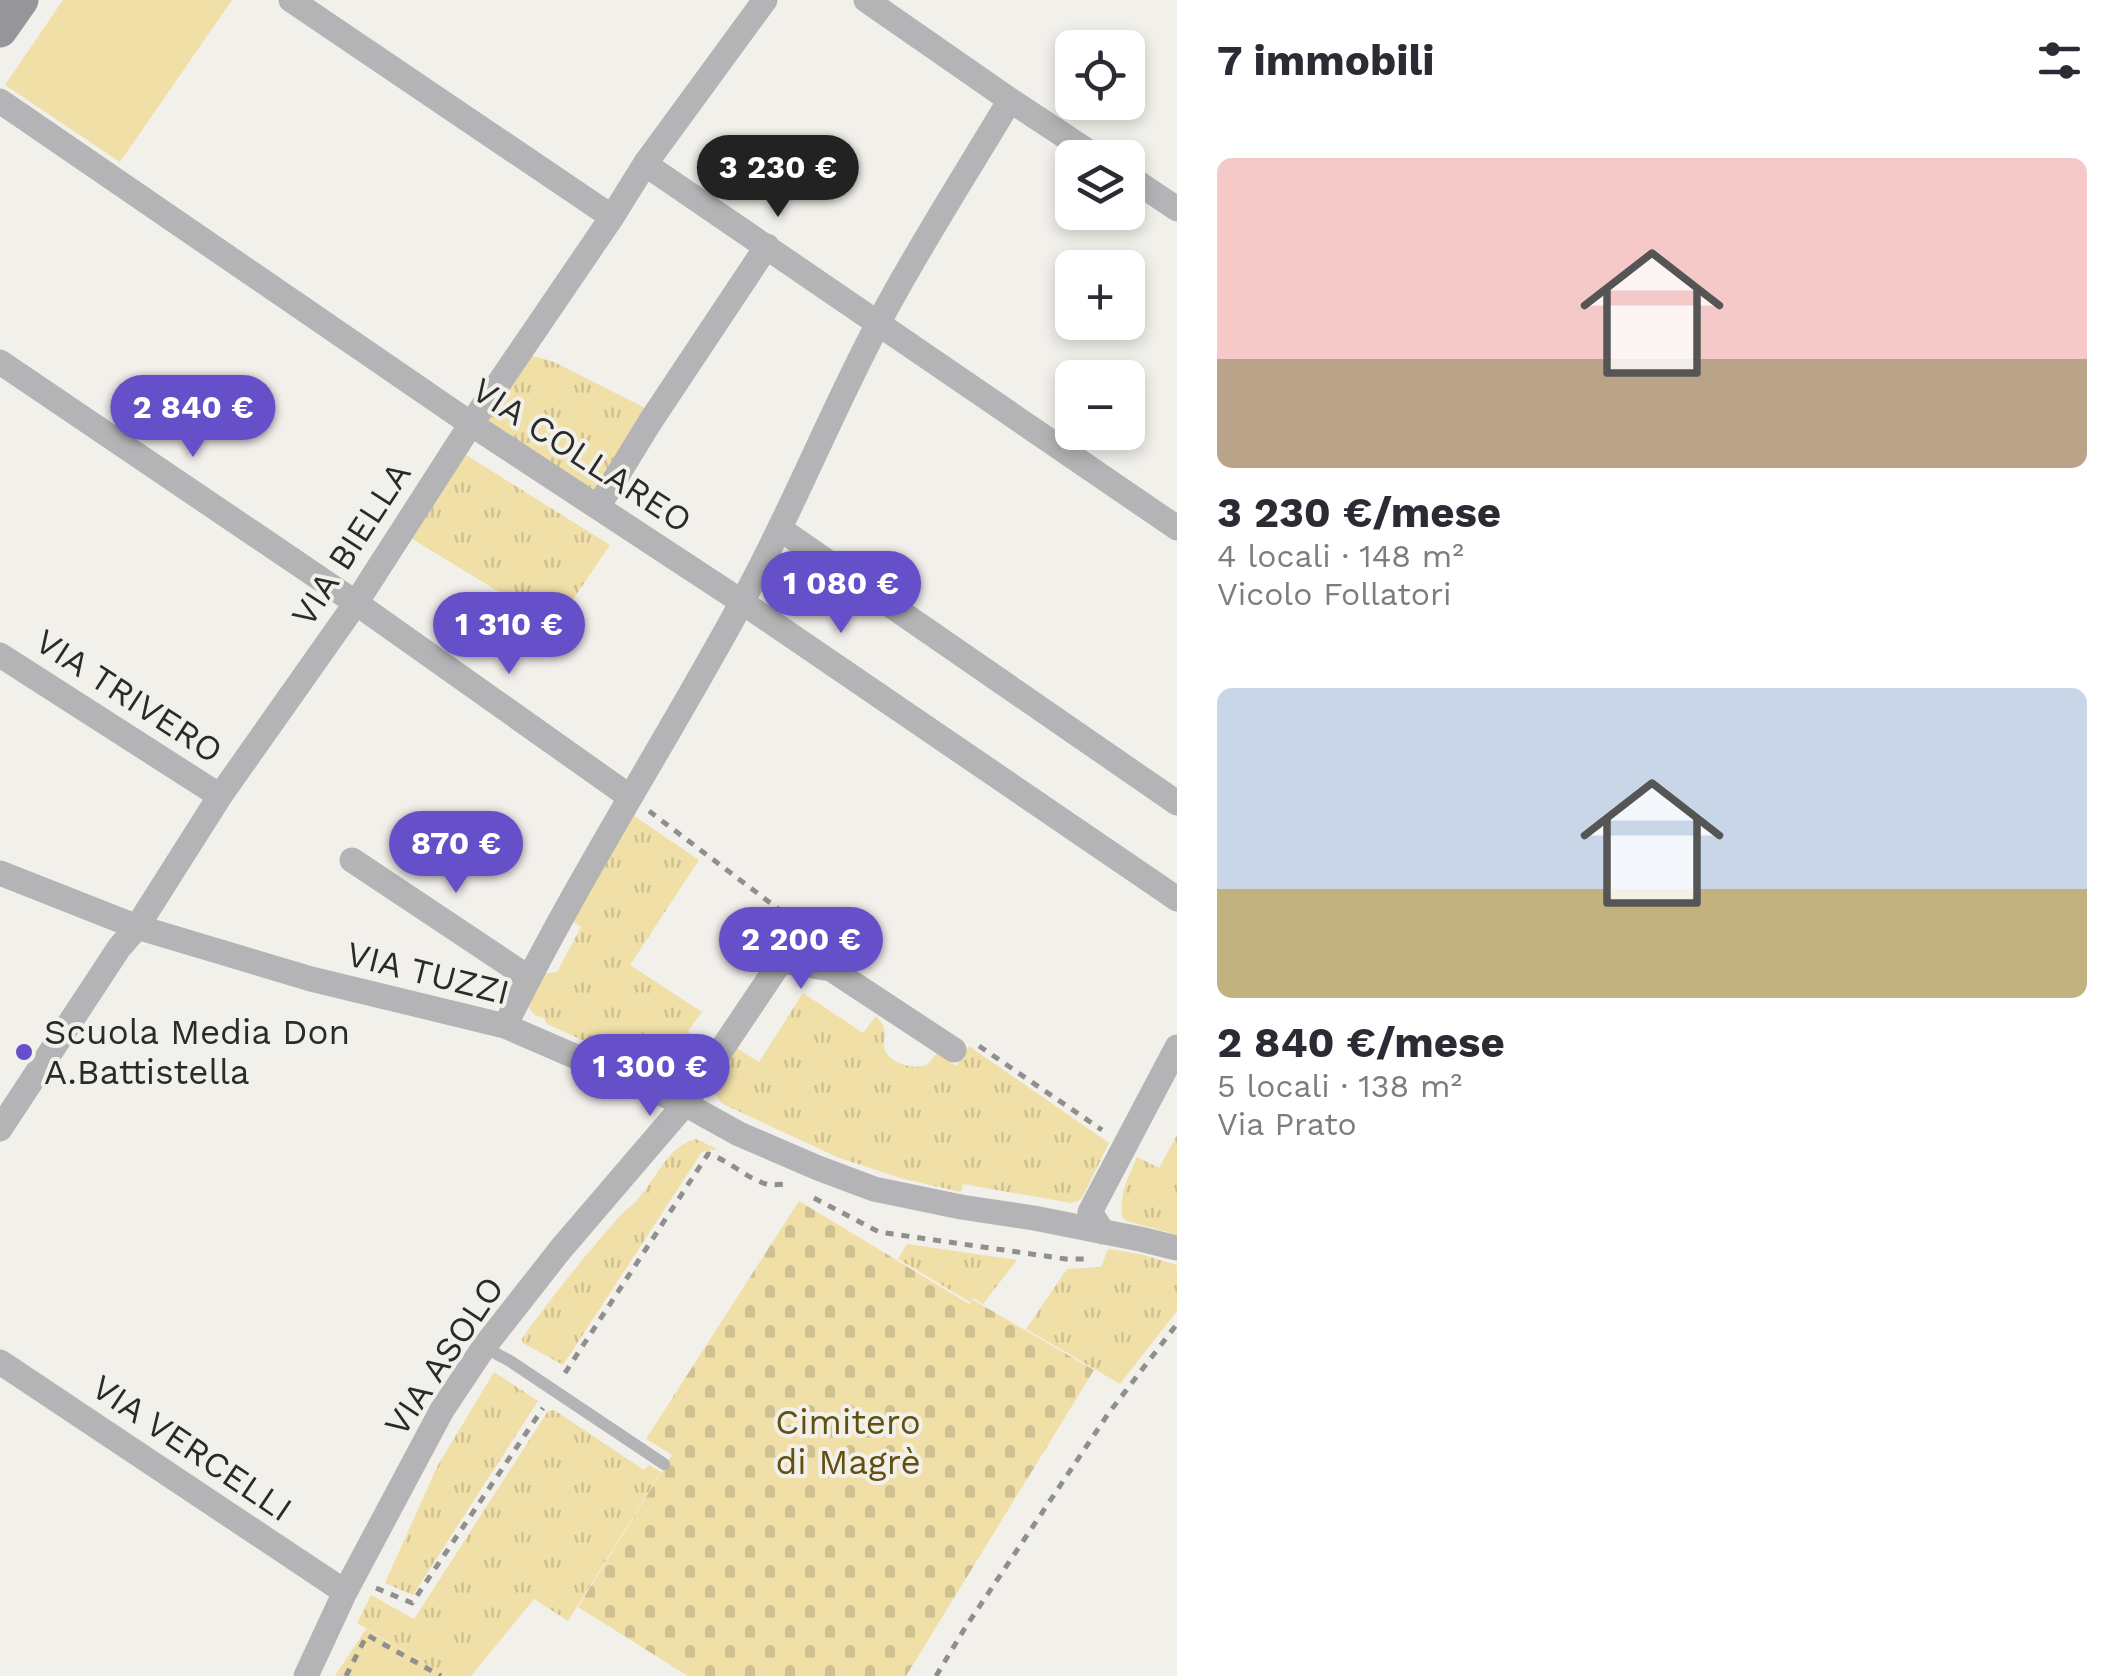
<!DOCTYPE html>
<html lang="it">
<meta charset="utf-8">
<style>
:root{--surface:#fff;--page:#f7f7f7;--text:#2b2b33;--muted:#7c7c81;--accent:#6650c9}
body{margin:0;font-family:"Work Sans",sans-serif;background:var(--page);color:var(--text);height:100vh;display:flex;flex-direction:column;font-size:38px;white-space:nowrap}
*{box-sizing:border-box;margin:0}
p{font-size:32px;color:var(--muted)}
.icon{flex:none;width:55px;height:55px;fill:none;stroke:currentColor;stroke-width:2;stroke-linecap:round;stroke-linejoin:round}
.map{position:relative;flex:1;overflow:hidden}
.details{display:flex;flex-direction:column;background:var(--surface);width:950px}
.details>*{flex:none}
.controls{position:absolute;left:1055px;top:30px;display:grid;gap:20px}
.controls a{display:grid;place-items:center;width:90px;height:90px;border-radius:15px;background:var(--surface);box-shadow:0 5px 15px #0003;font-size:50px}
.price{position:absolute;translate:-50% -85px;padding:0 22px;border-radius:35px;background:var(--accent);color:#fff;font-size:32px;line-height:65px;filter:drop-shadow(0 2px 5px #0008)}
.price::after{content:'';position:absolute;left:50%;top:60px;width:30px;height:22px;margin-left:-15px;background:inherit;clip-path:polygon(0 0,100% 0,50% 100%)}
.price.active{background:#222;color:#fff}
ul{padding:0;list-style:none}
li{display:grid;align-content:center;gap:20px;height:530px;padding:0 40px}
li span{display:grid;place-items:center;height:310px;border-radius:15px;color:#555}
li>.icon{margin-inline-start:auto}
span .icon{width:180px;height:180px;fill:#fffc;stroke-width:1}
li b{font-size:42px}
h2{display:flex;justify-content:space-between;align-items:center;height:120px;padding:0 40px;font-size:42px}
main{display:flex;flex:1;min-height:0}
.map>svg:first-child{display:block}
.grass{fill:url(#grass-tufts)}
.cemetery{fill:url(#cemetery-stones)}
.pitch{fill:#f0dfa7}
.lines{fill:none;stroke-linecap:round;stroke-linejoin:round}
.path{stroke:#908f8c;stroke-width:5;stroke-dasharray:8 8;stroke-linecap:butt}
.lane{stroke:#b4b4b6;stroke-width:12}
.street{stroke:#b4b4b6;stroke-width:25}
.secondary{stroke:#96969a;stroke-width:35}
.poi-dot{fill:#6650c9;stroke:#f2f0eb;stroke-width:4}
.labels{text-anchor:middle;stroke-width:8;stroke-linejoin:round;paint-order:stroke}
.street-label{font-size:35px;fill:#2a2a28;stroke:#f2f0eb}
.poi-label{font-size:35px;fill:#2a2a28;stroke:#f2f0eb;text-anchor:start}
.park-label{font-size:35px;fill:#615010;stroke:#f2f0eb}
</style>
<main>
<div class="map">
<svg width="1177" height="1676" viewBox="0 0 1177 1676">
<defs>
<pattern id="grass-tufts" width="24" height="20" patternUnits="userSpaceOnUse" patternTransform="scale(2.5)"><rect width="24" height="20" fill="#f0dfa7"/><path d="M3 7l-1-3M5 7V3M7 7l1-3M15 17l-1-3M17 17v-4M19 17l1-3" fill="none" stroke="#cec090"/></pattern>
<pattern id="cemetery-stones" width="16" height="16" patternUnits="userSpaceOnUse" patternTransform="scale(2.5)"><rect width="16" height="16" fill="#f0dfa7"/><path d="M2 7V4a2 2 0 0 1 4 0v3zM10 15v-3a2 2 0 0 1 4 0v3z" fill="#cec090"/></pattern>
</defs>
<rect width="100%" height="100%" fill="#f2f0eb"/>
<path class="grass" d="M524 353 554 362 651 411 582 511 467 434Z
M458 450 610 545 555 626 409 537Z
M634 816 699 860 630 965 702 1012 688 1031 706 1044C688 1071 689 1086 653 1072L547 1024 544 1018 535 1015 528 1007 541 974 557 972 581 927 572 921Z
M803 993 863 1033 876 1016C893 1033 878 1041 887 1054 894 1064 914 1070 926 1065 930 1063 934 1056 937 1053L956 1066 969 1046 1109 1143 1084 1194 1080 1200 1071 1203 963 1184 961 1192 900 1178 837 1157 723 1104C716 1098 713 1091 715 1082L737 1048 759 1062Z
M1177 1135V1235L1127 1221 1122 1217C1119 1194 1128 1178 1137 1157L1159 1168Z
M696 1139 717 1149 702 1152 563 1365 523 1343 522 1339 525 1334C555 1293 586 1254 620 1216 625 1210 632 1206 637 1200 656 1180 667 1146 696 1139Z
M907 1244 1017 1260 983 1304 974 1298 970 1302 898 1259Z
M1108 1249 1140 1254 1177 1265V1311L1120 1384 1026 1329 1067 1269 1101 1267Z
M494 1372 538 1401 413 1595 385 1583 437 1467Z
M554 1410 644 1470 649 1465 661 1472 568 1621 534 1599 471 1676H446L357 1623 371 1595 414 1619 548 1411Z"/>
<path class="cemetery" d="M799 1201 969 1304 973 1300 1094 1370 906 1676H688L578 1607 672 1455 646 1439Z"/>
<path class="pitch" d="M63 0H232L120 162 5 85Z
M366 1629 446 1676H335Z"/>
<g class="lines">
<path class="path" d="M649 811 781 911 821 938
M979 1046 1102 1130
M814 1198 879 1232 1066 1259H1088
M565 1373 708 1154C730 1160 747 1180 770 1185 771 1185 785 1184 786 1184
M376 1588 412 1603 543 1408
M346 1676 367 1635 441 1676
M936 1676 965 1628 1108 1414 1177 1324"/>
<path class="lane" d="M484 1347 510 1361 664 1464"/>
<path class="street" d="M291 0 612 217
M866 0 1010 100 1098 158
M0 101 471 424 742 602 1177 899
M645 164 1177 528
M1128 176 1177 209
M0 362 356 603 630 797
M598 507 650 422 767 246
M780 529 1177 803
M0 655 220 796
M352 860 529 978
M0 873 137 927 311 979 505 1026 685 1104 739 1134 818 1168 874 1189 961 1207 1034 1218 1140 1239 1177 1248
M505 1026C576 881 665 744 742 602 792 511 830 414 879 322 919 246 966 174 1010 100
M0 1129 119 948 137 927 220 796 356 603 471 424 612 217 645 164 765 0
M1103 1232 1090 1212 1177 1047
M0 1362 345 1592
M306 1676 345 1592 442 1410 484 1347 560 1250 685 1104 781 961 831 969 954 1050"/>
<path class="secondary" d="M0 30 21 0"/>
</g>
<circle class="poi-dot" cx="24" cy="1052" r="10"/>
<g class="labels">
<g class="street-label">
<text transform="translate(582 455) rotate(33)" y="12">VIA COLLAREO</text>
<text transform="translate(351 544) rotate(-57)" y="12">VIA BIELLA</text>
<text transform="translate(129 696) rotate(33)" y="12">VIA TRIVERO</text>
<text transform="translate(428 973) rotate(14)" y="12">VIA TUZZI</text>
<text transform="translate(444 1356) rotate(-56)" y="12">VIA ASOLO</text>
<text transform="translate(192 1448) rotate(34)" y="12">VIA VERCELLI</text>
</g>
<g class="poi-label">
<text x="44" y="1044">Scuola Media Don<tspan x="44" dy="40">A.Battistella</tspan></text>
</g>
<g class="park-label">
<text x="848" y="1434">Cimitero<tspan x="848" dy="40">di Magrè</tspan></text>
</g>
</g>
</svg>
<div class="controls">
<a><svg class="icon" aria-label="locate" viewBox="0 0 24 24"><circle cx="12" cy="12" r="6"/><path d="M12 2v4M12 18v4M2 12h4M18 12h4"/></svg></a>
<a><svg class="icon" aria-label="layers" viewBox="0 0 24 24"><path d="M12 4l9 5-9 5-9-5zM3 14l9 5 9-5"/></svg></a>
<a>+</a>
<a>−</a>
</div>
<b class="price active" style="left:778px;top:220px">3 230 €</b>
<b class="price" style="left:193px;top:460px">2 840 €</b>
<b class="price" style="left:841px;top:636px">1 080 €</b>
<b class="price" style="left:509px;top:677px">1 310 €</b>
<b class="price" style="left:456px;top:896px">870 €</b>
<b class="price" style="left:801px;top:992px">2 200 €</b>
<b class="price" style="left:650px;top:1119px">1 300 €</b>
</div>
<section class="details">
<h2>7 immobili<svg class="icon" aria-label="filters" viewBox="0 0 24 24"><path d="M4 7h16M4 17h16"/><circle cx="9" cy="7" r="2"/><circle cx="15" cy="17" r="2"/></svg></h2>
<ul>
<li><span style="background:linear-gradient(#f6c9c9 65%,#b9a48a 0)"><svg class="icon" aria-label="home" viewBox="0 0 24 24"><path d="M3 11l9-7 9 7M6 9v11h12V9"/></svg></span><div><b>3 230 €/mese</b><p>4 locali · 148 m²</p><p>Vicolo Follatori</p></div></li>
<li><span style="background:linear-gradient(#c9d6e8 65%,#c2b280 0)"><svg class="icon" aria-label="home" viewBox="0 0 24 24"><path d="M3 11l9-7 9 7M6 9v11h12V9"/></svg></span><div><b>2 840 €/mese</b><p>5 locali · 138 m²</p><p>Via Prato</p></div></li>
</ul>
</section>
</main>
